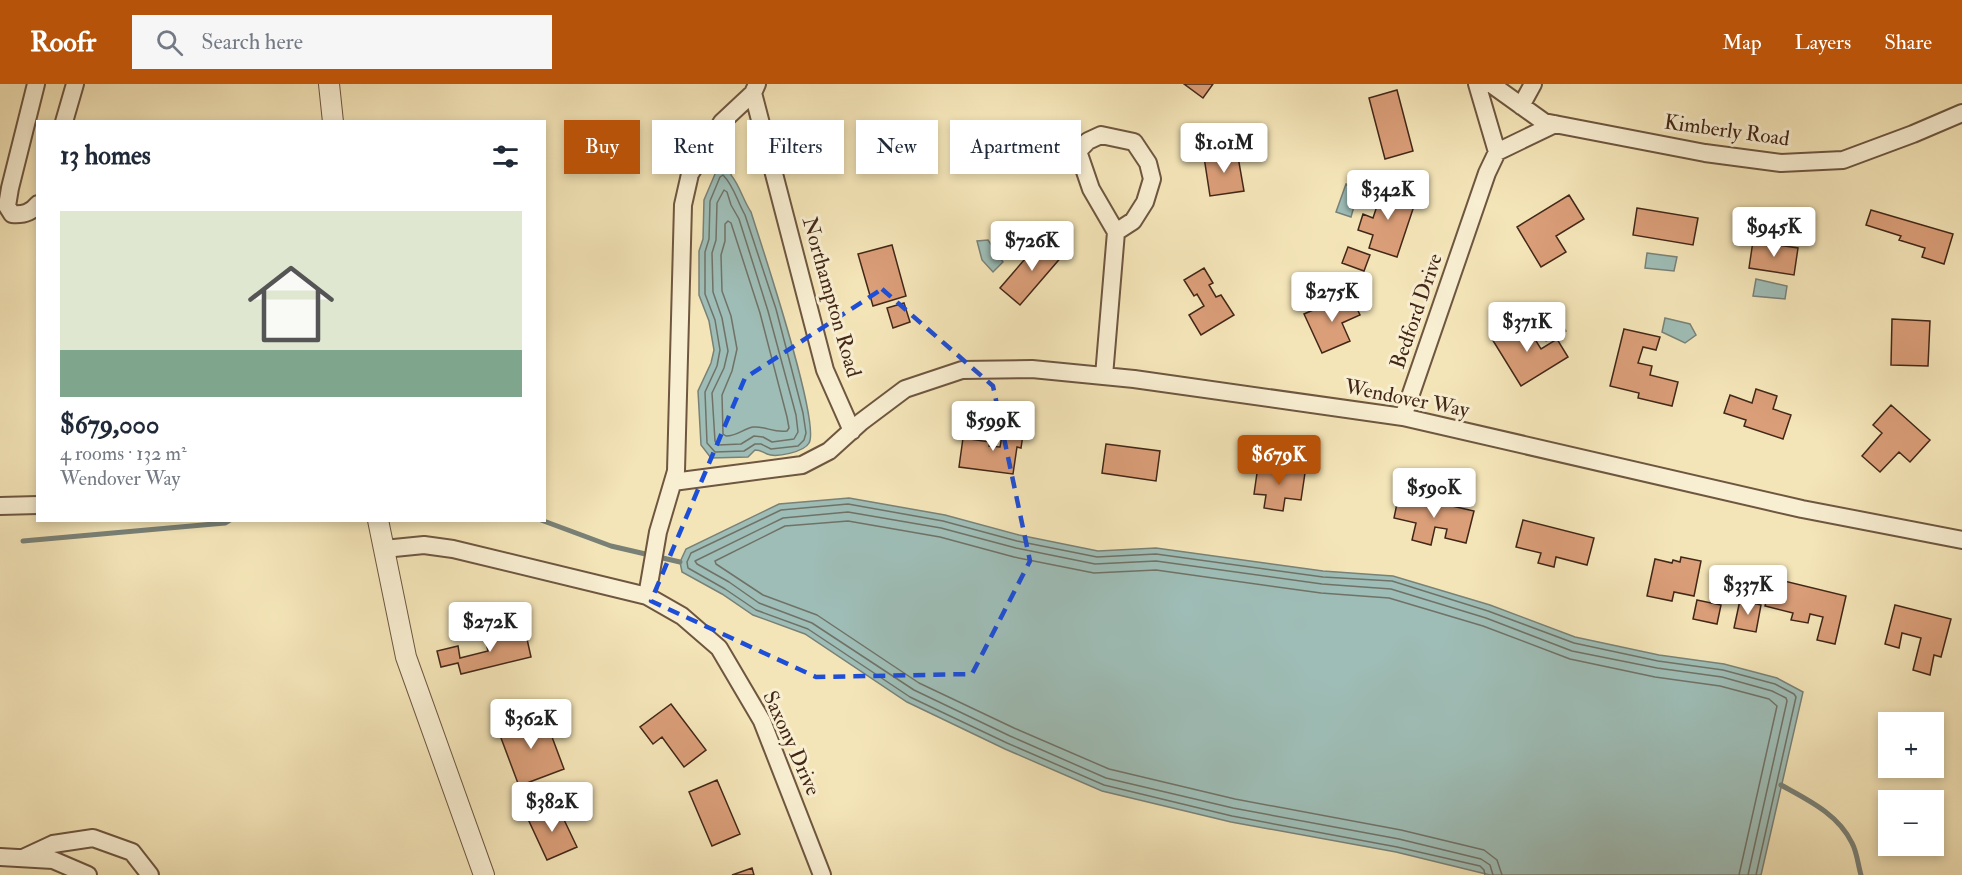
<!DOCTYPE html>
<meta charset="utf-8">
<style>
:root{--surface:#fff;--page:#f6f6f7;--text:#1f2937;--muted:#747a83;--line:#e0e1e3;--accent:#b45309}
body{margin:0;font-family:"IM FELL Double Pica",serif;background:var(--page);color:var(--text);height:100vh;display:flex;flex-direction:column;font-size:22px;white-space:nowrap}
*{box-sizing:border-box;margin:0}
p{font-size:20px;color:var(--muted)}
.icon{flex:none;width:33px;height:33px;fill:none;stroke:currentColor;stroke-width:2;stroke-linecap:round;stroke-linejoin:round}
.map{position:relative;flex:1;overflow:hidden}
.details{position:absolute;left:36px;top:36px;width:510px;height:402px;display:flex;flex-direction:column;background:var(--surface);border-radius:0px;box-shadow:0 3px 9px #0003}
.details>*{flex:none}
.top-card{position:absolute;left:564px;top:36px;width:570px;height:54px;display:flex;gap:12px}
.controls{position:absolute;left:1878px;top:628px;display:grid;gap:12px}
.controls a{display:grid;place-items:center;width:66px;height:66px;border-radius:0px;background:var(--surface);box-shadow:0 3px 9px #0003;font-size:30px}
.price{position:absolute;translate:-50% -51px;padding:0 14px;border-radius:6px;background:#fff;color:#222;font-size:20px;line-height:39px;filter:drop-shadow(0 2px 3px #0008)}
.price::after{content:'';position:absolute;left:50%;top:36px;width:18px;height:14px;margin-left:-9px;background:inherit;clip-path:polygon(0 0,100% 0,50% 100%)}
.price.on{background:var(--accent);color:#fff}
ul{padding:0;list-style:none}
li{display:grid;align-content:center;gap:12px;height:318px;padding:0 24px}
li+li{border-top:2px solid var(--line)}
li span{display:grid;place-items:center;height:186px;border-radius:0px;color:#555}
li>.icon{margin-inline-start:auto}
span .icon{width:108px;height:108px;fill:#fffc;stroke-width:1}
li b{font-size:26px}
h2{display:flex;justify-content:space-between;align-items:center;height:72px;padding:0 24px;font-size:26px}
.tag{padding:0 21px;border-radius:0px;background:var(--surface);box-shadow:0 3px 9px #0003;font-size:21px;line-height:54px}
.tag.on{background:var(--accent);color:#fff}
header{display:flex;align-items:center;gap:36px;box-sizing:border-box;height:84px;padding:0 30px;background:var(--accent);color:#fff}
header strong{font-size:28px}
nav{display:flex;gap:33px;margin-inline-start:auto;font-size:21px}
.search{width:420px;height:54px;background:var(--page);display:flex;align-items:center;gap:15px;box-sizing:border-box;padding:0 21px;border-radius:0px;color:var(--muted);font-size:22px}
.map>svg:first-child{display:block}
.water{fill:#9ebdb6;stroke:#798177;stroke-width:1.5}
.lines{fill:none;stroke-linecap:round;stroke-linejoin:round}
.shore{stroke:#707267;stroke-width:1.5}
.stream{stroke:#798177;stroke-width:5}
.building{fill:#da9e78;stroke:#422718;stroke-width:1.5}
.minor-casing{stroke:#6e5640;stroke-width:20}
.tertiary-casing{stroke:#6e5640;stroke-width:22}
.minor{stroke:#f8eed1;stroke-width:16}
.tertiary{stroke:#f8eed1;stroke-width:20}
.marked{fill:none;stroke:#1d4ed8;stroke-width:4.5;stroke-dasharray:12 8;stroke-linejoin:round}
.labels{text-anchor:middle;stroke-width:6;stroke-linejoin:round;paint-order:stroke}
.street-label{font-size:21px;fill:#422718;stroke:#f8eed1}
</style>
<header>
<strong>Roofr</strong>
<div class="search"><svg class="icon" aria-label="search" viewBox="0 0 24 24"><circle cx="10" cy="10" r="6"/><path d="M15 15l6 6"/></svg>Search here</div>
<nav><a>Map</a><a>Layers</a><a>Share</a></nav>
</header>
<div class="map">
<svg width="1962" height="791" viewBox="0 0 1962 791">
<rect width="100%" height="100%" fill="#f4e5b8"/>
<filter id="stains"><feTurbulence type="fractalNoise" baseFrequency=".00333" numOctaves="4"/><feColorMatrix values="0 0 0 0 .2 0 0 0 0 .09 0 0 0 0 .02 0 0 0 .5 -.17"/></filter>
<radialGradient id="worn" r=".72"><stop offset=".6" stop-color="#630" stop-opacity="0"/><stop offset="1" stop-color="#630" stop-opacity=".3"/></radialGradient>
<path class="water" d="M728 67 733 82 731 91C740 102 743 116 751 128 761 160 821 339 809 359 804 368 776 374 767 370 762 368 761 366 755 366L748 373 711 374 701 361 698 307 711 279 714 266 709 237 699 211V167L703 155 704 116 718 83Z
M1346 100 1359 105 1351 133 1336 128Z
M988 156 1003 178 993 188 982 176 977 157Z
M1647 169 1677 173 1674 187 1645 184Z
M1756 195 1787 202 1785 215 1753 212Z
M1552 227 1566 247 1546 257 1533 236Z
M1665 234 1690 240 1696 251 1685 259 1662 248Z
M849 414 945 431 1019 451 1098 467 1156 464 1323 487 1393 492 1490 521 1575 553 1659 571 1724 580 1777 594 1803 608 1761 791H1490L1396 768 1231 738 1102 707 1005 665 907 618 805 550 753 531 722 510 682 488 680 478 686 465 779 420Z"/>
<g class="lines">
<path class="shore" d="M723 91C734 102 737 117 745 131L776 225 803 329 806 349 804 356 798 362 771 365 761 360H755L744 367 715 368 707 359 705 308 717 282 720 266 715 236 705 210V168L709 155 710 117 720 93Z
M724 106 727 108 731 121 739 135 768 227 796 331 798 348 794 355 772 358 763 353 754 352 741 360 718 361 715 357 712 309 724 284 728 267 722 234 713 208 712 169 716 156 717 119Z
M728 137 731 139 760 229 787 333 789 344 787 347C773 349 766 342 753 343 743 345 737 352 726 352L723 350 722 311 732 287 737 265 731 232 722 207 721 171 725 157V140Z
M1485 791 1484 786 1480 782 1397 763 1232 732 1104 701 1007 659 910 613 808 545 756 526 725 505 688 484 687 478 691 469 781 426 848 420 943 437 1017 457 1097 473 1156 470 1323 493 1392 497 1488 527 1574 559 1658 577 1723 586 1775 600 1794 610 1796 613 1756 791
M1493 791 1490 781 1481 775 1399 755 1233 724 1106 694 1010 652 914 606 812 539 759 519 729 498 697 480 695 477 783 434 848 428 941 444 1016 464 1095 480 1156 477 1322 500 1391 505 1486 534 1572 567 1657 584 1722 593 1772 607 1786 614 1787 617 1748 791
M1502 791 1497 776 1484 766 1401 746 1235 715 1109 685 1014 644 919 599 817 531 763 511 716 480 715 477 785 442 848 437 940 453 1014 473 1094 489 1156 486 1321 509 1389 514 1483 542 1570 575 1655 593 1720 602 1769 615 1777 622 1739 791"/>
<path class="stream" d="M541 436 611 462 680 478
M23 457 225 439 230 436
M1781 701C1808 716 1838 730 1852 759 1857 768 1858 781 1861 791"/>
</g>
<path class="building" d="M1184 0H1213L1203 14Z
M1397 6 1413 67 1385 75 1369 14Z
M1008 44 1031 51 1020 84 997 76Z
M1237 67 1244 107 1210 112 1204 73Z
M1372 101 1416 116 1397 173 1369 164 1373 151 1358 146 1363 130 1373 134 1379 116 1368 113Z
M1569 111 1584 135 1556 152 1566 168 1541 183 1517 143Z
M1637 124 1698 134 1693 161 1633 151Z
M1871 126 1953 150 1944 180 1922 173 1925 164 1899 156 1901 152 1866 141Z
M1043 154 1063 171 1020 221 1000 204Z
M1753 157 1798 164 1794 191 1749 184Z
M892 161 906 212 873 222 858 170Z
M1348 163 1370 171 1364 187 1342 179Z
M1204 184 1213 199 1209 201 1216 213 1221 211 1234 231 1201 251 1189 231 1204 222 1197 210 1194 212 1184 196Z
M1350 210 1360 231 1342 239 1350 257 1322 269 1304 230Z
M904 219 910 238 893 244 887 224Z
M1892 235 1930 237 1928 282 1891 281Z
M1523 236 1541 265 1557 255 1568 273 1521 302 1492 255Z
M1624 245 1660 253 1656 266 1643 263 1638 279 1652 282 1650 291 1678 298 1672 322 1638 314 1639 309 1610 302Z
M1756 305 1777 312 1773 325 1791 331 1783 355 1744 342 1746 336 1724 329 1730 311 1752 319Z
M1891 321 1930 356 1910 378 1899 368 1880 388 1862 372 1882 349 1873 341Z
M1004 341 1024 344 1021 364 1017 363 1013 390 959 383 963 354 990 358 989 362 1000 363Z
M1106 360 1160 367 1156 397 1102 389Z
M1258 382 1305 389 1301 416 1285 414 1283 427 1264 424 1266 411 1254 410Z
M1399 410 1474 427 1466 459 1445 454 1447 445 1435 443 1431 461 1412 456 1416 439 1394 434Z
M1523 436 1594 454 1587 481 1556 473 1554 483 1538 479 1541 469 1516 463Z
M1681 473 1701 477 1694 512 1674 508 1672 517 1647 512 1655 475 1672 479 1673 476 1680 478Z
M1772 494 1846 512 1835 560 1817 556 1823 533 1810 530 1808 539 1791 536 1793 529 1765 522Z
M1697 516 1721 521 1717 540 1693 535Z
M1740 516 1761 521 1756 548 1734 544Z
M1895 521 1951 535 1941 573 1934 571 1930 591 1913 586 1921 554 1902 549 1899 564 1885 560Z
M525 546 531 573 461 590 458 579 441 583 437 567 458 562 460 574 488 567 485 555Z
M671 620 706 666 684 683 662 653 653 660 640 643Z
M543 629 564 685 519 702 498 646Z
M717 696 740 750 712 762 689 708Z
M557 721 577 763 547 776 528 735Z
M752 784 754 791H732Z"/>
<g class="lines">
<defs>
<path id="minor" d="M36 0 10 104 7 122 12 130C23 131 31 129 38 120
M1477 0 1497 68
M1491 0 1544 38 1705 69 1781 79 1843 76 1913 50 1962 29
M753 9 825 286 852 347
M1521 22 1533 0
M64 38 75 0
M1101 51 1134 58 1148 79 1152 95 1145 118 1133 137 1116 148 1091 105 1078 67 1088 57Z
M1104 292 1116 148
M1403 333 1487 89 1497 68 1555 40
M673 398 802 381 829 367 861 338 905 305 962 286 1032 285 1134 295 1403 333 1802 425 1962 456
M0 422 38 421
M384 465 424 461 453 465 647 512 682 532 719 564 762 637 822 791
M647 512 658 448 676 387 683 121 690 90 722 38 753 9 757 0
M0 773 53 776 88 791
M25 773 53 760 93 754 132 768 150 791"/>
<path id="tertiary" d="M329 0 333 38
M378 436 406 573 484 791"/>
</defs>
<use href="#minor" class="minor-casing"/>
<use href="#tertiary" class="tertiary-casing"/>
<use href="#minor" class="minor"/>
<use href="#tertiary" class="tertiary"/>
</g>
<path class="marked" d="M882 205 993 302 1030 477 972 590 816 593 651 517 745 294Z"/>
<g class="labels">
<g class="street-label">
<text transform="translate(1727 46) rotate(8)" y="7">Kimberly Road</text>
<text transform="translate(832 213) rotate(74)" y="7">Northampton Road</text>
<text transform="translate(1416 227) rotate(-71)" y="7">Bedford Drive</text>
<text transform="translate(1407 314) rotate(11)" y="7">Wendover Way</text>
<text transform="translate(792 659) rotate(66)" y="7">Saxony Drive</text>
</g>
</g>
<rect width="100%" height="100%" filter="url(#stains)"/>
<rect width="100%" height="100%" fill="url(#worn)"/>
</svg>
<div class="controls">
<a>+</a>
<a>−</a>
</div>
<b class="price" style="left:1224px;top:90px">$1.01M</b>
<b class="price" style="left:1388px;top:137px">$342K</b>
<b class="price" style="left:1774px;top:174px">$945K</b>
<b class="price" style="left:1032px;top:188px">$726K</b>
<b class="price" style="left:1332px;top:239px">$275K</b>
<b class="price" style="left:1527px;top:269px">$371K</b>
<b class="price" style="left:993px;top:368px">$599K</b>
<b class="price on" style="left:1279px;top:402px">$679K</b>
<b class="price" style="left:1434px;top:435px">$590K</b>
<b class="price" style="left:1748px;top:532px">$337K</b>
<b class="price" style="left:490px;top:569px">$272K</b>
<b class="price" style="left:531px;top:666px">$362K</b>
<b class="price" style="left:552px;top:749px">$382K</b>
<div class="top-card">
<a class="tag on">Buy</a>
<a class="tag">Rent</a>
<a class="tag">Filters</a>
<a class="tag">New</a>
<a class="tag">Apartment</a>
</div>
<section class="details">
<h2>13 homes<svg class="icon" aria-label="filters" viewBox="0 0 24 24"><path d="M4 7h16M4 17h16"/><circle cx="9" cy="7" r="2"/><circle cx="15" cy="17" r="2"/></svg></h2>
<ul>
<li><span style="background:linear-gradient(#dfe7d0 75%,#7fa58c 0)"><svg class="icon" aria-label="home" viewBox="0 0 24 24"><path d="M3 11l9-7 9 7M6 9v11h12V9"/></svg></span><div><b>$679,000</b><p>4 rooms · 132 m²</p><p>Wendover Way</p></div></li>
</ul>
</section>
</div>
